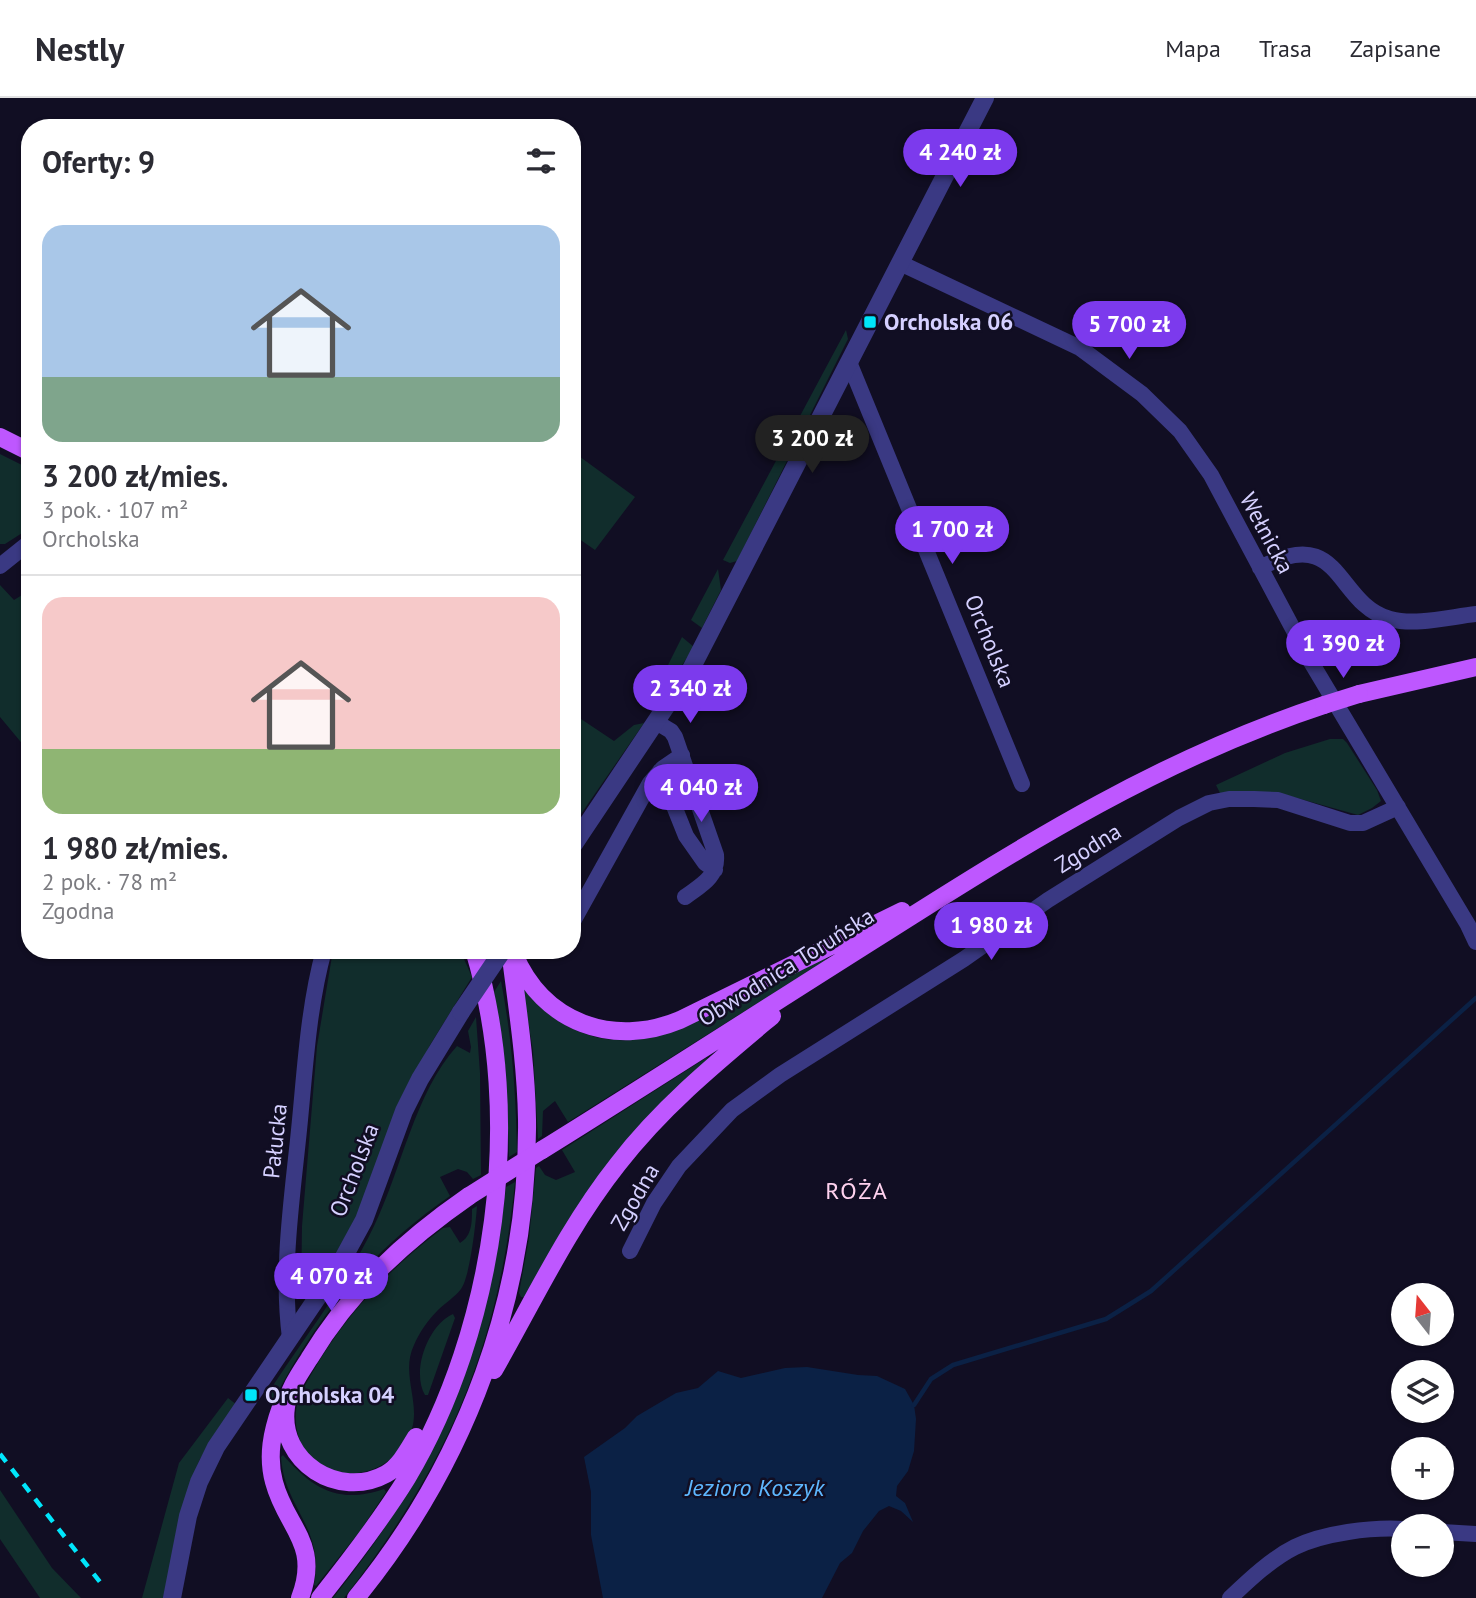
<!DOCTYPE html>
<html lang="pl">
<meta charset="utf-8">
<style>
:root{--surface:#fff;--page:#f2f2f3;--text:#2b2b33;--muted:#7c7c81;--line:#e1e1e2;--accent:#7c3aed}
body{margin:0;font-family:"PT Sans",sans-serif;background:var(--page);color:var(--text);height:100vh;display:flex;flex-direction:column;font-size:26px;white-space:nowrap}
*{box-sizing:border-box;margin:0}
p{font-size:23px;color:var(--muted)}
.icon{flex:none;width:38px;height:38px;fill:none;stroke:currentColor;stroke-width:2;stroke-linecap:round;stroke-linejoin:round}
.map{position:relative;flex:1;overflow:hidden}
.panel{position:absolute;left:21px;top:21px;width:560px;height:840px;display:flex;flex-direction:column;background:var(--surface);border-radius:28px;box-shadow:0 2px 5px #0004}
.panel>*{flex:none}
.needle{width:46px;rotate:343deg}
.tools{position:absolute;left:1391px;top:1185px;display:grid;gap:14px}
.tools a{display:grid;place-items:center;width:63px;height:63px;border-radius:50%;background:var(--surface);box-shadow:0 2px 5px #0004;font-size:35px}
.price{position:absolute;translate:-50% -60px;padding:0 16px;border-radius:24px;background:var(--accent);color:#fff;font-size:23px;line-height:46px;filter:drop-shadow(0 2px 4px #0008)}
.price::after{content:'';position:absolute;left:50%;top:42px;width:21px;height:16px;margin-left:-10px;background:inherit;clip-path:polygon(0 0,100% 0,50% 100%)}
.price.on{background:#222;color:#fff}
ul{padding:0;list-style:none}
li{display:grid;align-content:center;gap:14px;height:371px;padding:0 21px}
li+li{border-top:2px solid var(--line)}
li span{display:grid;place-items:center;height:217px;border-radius:21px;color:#555}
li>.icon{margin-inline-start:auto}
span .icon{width:126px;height:126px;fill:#fffc;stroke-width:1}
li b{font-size:30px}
h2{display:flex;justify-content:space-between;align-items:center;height:84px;padding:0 21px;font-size:30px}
header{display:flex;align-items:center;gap:42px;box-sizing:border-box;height:98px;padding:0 35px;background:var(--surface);border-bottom:2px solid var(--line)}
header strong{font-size:33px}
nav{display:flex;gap:38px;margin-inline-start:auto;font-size:24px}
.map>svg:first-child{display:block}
.green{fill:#112d2c}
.water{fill:#0b2145}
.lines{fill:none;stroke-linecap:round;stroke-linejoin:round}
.stream{stroke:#0b2145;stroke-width:4.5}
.minor{stroke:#3a3983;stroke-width:16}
.tertiary{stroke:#3a3983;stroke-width:18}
.primary{stroke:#be57ff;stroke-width:18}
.rail{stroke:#00e6fb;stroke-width:4.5;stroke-dasharray:10 9;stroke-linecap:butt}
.tertiary-bridge{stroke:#3a3983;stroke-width:18}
.primary-bridge{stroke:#be57ff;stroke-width:18}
.poi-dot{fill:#00e6fb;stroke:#110e23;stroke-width:2.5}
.labels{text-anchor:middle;stroke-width:5;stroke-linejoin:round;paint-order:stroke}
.poi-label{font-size:23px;font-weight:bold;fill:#d5d0ff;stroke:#110e23;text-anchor:start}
.street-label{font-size:23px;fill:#d5d0ff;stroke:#110e23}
.neighbourhood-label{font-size:24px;letter-spacing:2px;fill:#ffd2ef;stroke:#110e23}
.water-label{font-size:24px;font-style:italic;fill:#5eb7ff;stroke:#110e23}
</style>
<header>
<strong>Nestly</strong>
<nav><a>Mapa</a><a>Trasa</a><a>Zapisane</a></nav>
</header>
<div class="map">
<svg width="1476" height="1500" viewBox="0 0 1476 1500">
<rect width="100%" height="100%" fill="#110e23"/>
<path class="green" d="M846 232 848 241 737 463 730 465 723 462Z
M572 353 635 399 595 452 572 436Z
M0 356 30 371V430L5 446H0Z
M718 471 721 492 702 530 691 522Z
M0 487 14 502 30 492V655L0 619Z
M682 539 694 549 673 581 663 577Z
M572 615 614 643 634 627 644 625 572 729Z
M1330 641H1343L1347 645 1377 692 1381 703 1372 710 1358 717 1297 700 1270 695 1221 697 1216 687 1285 655Z
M333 852H460L472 879 430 947 395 1017 359 1114 329 1167 310 1197H301L302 1128 317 948Z
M826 858V862L568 1024 555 1003 543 1013 542 1038 538 1041 533 953 523 892 526 891C540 905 553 921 571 930 631 959 680 931 734 904 765 889 795 874 826 858Z
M501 883C512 940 516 996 517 1054L509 1059 506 973 494 894Z
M476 919 480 975 481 1077 473 1081 467 1074 458 1071 440 1079 450 1098C372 1152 315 1219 273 1304L265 1300C301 1243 345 1189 374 1128 401 1073 415 994 457 948L470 955 471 949 468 933Z
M706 960 709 961 525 1199H521L519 1195 529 1140 536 1070 539 1068 545 1077 556 1082 575 1074 562 1052Z
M515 1084C498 1251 447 1368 344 1500H333C436 1371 488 1254 506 1089Z
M477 1108C476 1124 470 1179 461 1191 455 1199 445 1205 438 1212 428 1222 419 1235 414 1247 399 1278 425 1310 408 1340 375 1399 290 1380 296 1313 297 1300 305 1287 312 1275 345 1217 390 1170 443 1130L450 1129 460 1145C472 1138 472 1124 472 1111Z
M453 1216 455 1220 428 1297H425C411 1273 428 1227 453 1216Z
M228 1300 237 1307 200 1361 190 1385 163 1500H142L179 1365Z
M283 1357C312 1390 338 1407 384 1391L386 1394 360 1433 316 1488 314 1487C325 1430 284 1410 281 1359Z
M0 1392 52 1470 81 1500H40L0 1441Z"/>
<path class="water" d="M807 1269 858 1277 877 1278 905 1291 914 1307 916 1321 914 1353 908 1373 897 1388 896 1398 905 1405 913 1424 901 1413 889 1408 879 1413 863 1433 852 1455 840 1465 822 1500H603L591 1437V1394L584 1359 625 1330 637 1318 676 1295 698 1290 718 1273 741 1280 785 1270Z"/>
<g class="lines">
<path class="stream" d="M914 1307 931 1281 953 1267 1106 1221 1151 1193 1476 900"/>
<path class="minor" d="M900 165 1080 250 1142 296 1180 333 1211 377 1308 559 1468 827 1476 844
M849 264 1022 686
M0 468 30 444
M1260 470C1343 425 1334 505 1390 521 1416 528 1449 519 1476 516
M656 624 671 633 675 639 716 757C718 779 701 787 685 799
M660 673 686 738 705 765 715 772
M572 825 650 685 663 670 682 657
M630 1153 654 1105 679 1068 732 1012 780 977 964 861 1048 802 1179 720 1209 705 1229 701H1254L1278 702 1350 725H1363L1398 709
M290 1240C281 1171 292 1102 299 1032 305 973 308 910 324 852
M1442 1434 1476 1436
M1230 1500C1249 1482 1271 1461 1295 1449 1324 1435 1371 1429 1404 1431"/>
<path class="tertiary" d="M572 749 691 571 985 0
M172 1500 188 1418 199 1384 216 1349 340 1166 364 1122 404 1013 420 981 461 914"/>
<path class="primary" d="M0 339 30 354
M1359 596 1476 569
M514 856C543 925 613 950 680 922L902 813
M542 1052C658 980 772 906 888 833 1030 743 1163 660 1324 607
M494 1272C534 1202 568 1129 618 1066 662 1009 717 964 772 918
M281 1309C272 1334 267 1358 274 1384 286 1430 321 1445 300 1500
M416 1339C408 1352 400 1368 386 1376 339 1402 278 1364 286 1309 288 1292 300 1275 309 1261 350 1193 404 1143 469 1098
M320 1500C351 1461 381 1422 407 1380 496 1230 525 1020 474 852
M356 1500C467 1364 529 1197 527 1021 526 964 517 908 510 852"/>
<path class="rail" d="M0 1356 100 1484"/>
<path class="tertiary-bridge" d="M461 914 503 852"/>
<path class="primary-bridge" d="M1324 607 1359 596
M469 1098 542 1052"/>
</g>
<g class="poi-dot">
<rect x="863" y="217" width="14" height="14" rx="3.5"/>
<rect x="244" y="1290" width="14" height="14" rx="3.5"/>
</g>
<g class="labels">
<g class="poi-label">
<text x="884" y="232">Orcholska 06</text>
<text x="265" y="1305">Orcholska 04</text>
</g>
<g class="street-label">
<text transform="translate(1267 435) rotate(62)" y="8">Wełnicka</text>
<text transform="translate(990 543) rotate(68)" y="8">Orcholska</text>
<text transform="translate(1088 750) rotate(-32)" y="8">Zgodna</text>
<text transform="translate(786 869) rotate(-32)" y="8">Obwodnica Toruńska</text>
<text transform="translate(275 1043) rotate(-84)" y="8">Pałucka</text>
<text transform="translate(354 1072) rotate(-69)" y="8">Orcholska</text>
<text transform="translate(635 1099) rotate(-60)" y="8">Zgodna</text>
</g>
<g class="neighbourhood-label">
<text x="857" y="1101">RÓŻA</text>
</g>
<g class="water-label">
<text x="755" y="1398">Jezioro Koszyk</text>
</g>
</g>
</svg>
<div class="tools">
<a><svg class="needle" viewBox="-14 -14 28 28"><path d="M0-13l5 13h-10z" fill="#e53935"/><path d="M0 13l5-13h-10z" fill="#7c7c81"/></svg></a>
<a><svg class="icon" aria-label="layers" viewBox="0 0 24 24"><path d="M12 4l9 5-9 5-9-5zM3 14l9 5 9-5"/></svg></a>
<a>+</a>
<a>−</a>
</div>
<b class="price" style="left:960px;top:91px">4 240 zł</b>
<b class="price" style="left:1129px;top:263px">5 700 zł</b>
<b class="price on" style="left:812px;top:377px">3 200 zł</b>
<b class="price" style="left:952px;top:468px">1 700 zł</b>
<b class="price" style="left:1343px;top:582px">1 390 zł</b>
<b class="price" style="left:690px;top:627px">2 340 zł</b>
<b class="price" style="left:701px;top:726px">4 040 zł</b>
<b class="price" style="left:991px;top:864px">1 980 zł</b>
<b class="price" style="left:331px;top:1215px">4 070 zł</b>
<section class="panel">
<h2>Oferty: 9<svg class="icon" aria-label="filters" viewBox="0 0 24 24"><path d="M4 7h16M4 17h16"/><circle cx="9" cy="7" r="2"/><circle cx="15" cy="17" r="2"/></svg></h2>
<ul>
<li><span style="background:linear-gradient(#a9c7e8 70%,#7fa58c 0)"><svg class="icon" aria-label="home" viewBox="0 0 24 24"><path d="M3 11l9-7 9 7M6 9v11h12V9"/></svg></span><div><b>3 200 zł/mies.</b><p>3 pok. · 107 m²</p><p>Orcholska</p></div></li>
<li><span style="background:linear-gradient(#f6c9c9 70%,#8fb573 0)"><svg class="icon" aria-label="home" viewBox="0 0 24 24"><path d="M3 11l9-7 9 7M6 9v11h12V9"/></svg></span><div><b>1 980 zł/mies.</b><p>2 pok. · 78 m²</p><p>Zgodna</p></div></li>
</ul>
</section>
</div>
